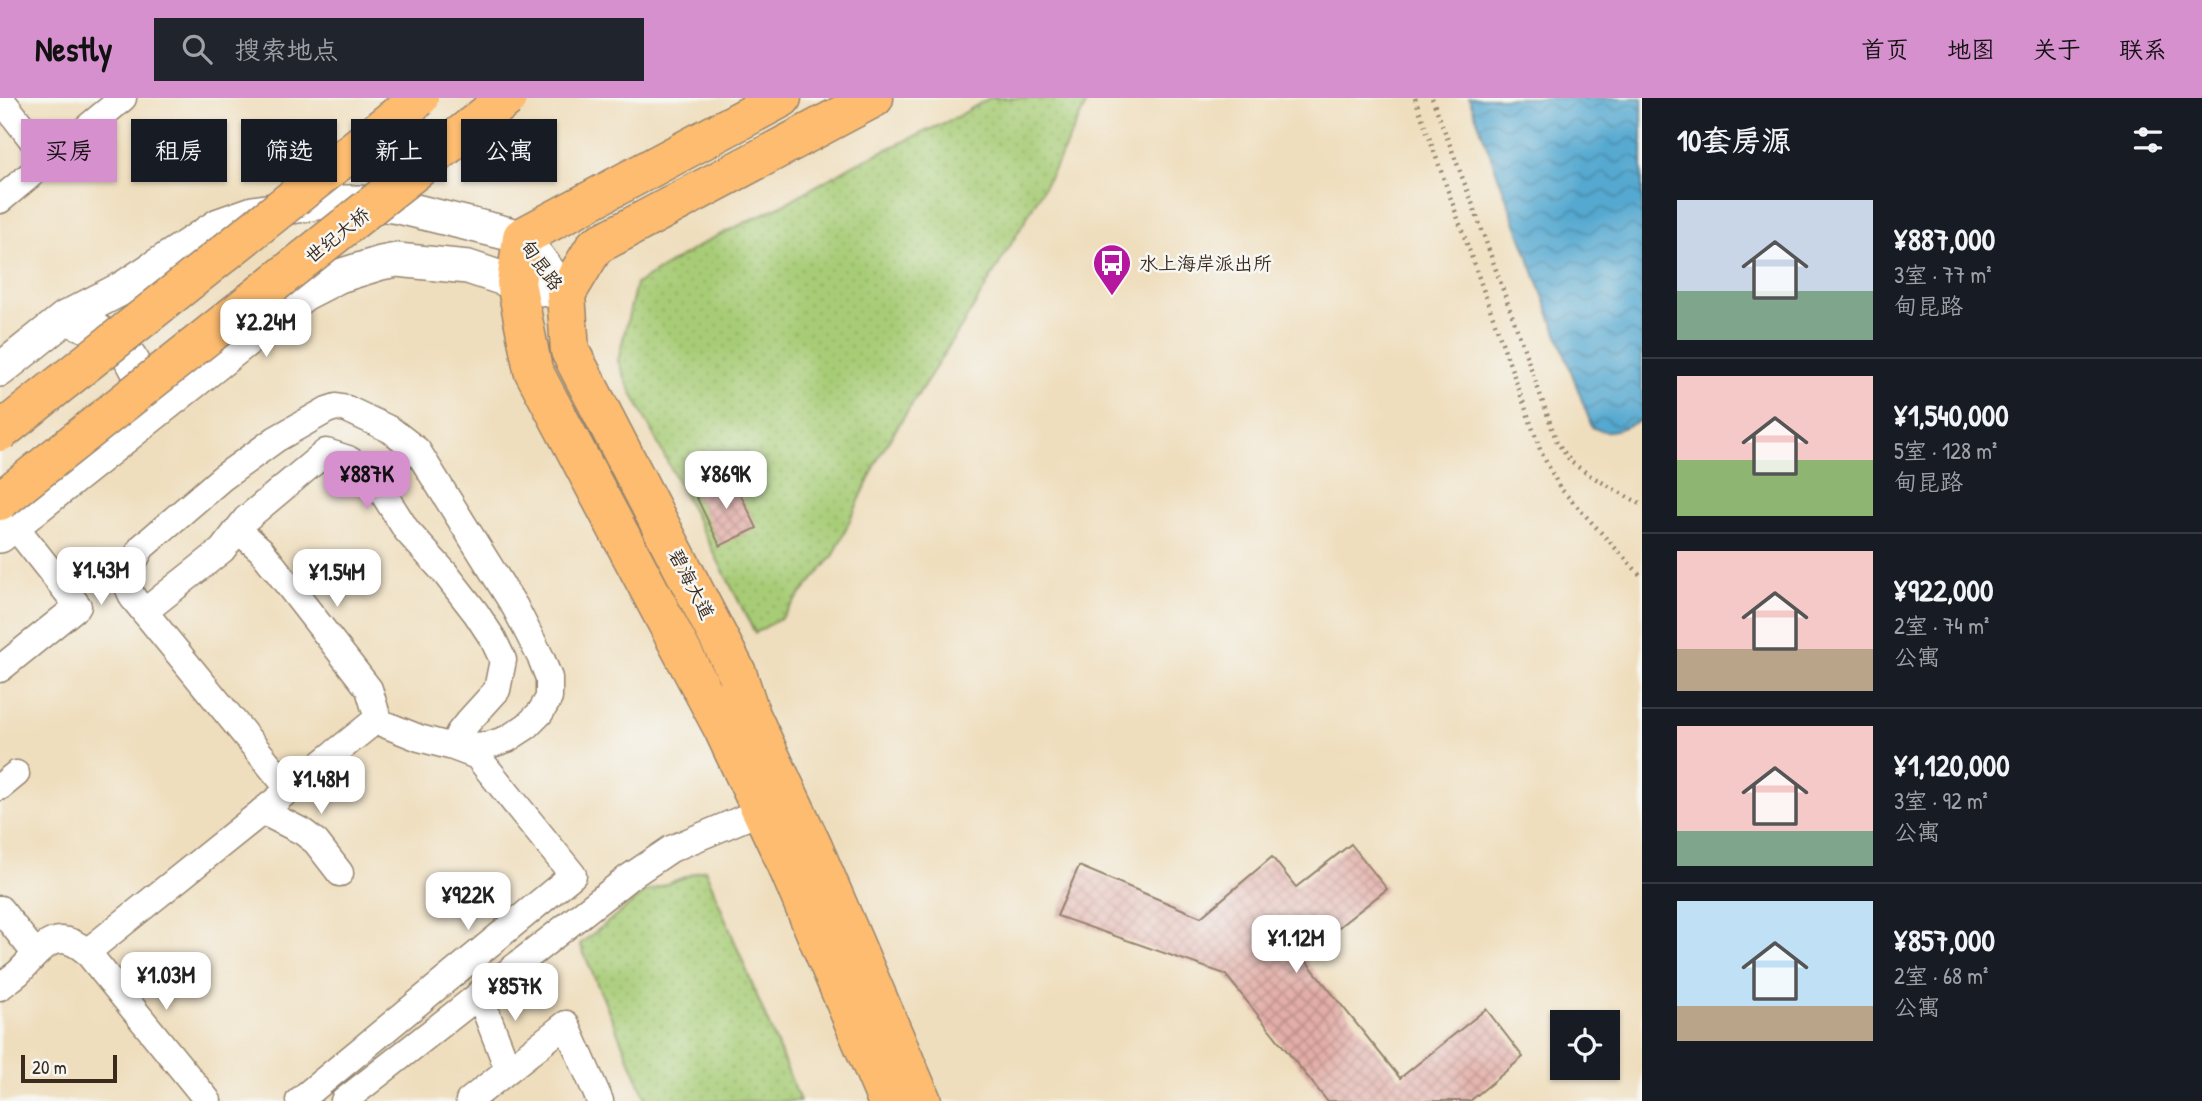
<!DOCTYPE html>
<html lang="zh">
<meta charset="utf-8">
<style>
:root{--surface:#171b24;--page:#20242c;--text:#f1f3f6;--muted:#9ea1a6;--line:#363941;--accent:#d690ce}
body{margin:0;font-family:"Patrick Hand","LXGW WenKai TC",sans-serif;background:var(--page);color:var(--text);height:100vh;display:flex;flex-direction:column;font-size:26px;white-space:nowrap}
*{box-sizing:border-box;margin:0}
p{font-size:23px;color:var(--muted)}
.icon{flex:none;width:38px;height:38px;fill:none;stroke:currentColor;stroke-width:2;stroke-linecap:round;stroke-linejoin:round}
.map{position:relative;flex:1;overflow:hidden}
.panel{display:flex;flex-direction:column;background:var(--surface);width:560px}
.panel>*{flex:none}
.guide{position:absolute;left:21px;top:21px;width:665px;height:63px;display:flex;gap:14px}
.buttons{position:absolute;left:1550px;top:912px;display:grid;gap:14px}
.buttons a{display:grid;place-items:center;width:70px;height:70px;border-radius:0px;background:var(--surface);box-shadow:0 2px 5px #0004;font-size:35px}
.scale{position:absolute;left:21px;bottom:18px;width:96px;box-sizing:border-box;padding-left:7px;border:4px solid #3b2a1e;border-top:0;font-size:19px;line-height:24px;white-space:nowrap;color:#3b2a1e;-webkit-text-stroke:5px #f6f6f2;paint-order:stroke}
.price{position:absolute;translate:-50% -60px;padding:0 16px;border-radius:14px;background:#fff;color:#222;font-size:23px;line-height:46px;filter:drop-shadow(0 2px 4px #0008)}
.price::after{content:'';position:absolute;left:50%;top:42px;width:21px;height:16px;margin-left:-10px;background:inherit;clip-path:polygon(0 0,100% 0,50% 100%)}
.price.active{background:var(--accent);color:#111}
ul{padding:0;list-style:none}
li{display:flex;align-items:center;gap:21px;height:175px;padding:0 35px}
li+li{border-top:2px solid var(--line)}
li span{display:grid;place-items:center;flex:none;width:196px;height:140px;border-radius:0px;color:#555}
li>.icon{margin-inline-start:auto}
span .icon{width:84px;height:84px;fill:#fffc;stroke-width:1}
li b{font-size:30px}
h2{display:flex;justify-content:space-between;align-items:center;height:84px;padding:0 35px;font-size:30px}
.pill{padding:0 24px;border-radius:0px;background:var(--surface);box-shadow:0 2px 5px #0004;font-size:24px;line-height:63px}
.pill.active{background:var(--accent);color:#111}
header{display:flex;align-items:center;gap:42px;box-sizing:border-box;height:98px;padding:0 35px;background:var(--accent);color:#111}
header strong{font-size:33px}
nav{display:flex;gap:38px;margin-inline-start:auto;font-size:24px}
.search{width:490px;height:63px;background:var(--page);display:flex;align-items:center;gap:18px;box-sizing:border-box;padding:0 24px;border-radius:0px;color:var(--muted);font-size:26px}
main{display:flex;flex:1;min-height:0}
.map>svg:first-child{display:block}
.grass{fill:url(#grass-dots);stroke:#717b4a;stroke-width:2}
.water{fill:url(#water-waves);stroke:#486977;stroke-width:2}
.building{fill:url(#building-cross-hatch)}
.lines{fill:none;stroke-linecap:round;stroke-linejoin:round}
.minor-casing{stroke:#95846e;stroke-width:29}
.tertiary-casing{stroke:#95846e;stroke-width:36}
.primary-casing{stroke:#95846e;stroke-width:41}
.path{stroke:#95846e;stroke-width:4.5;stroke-dasharray:2 5;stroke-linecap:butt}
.minor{stroke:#fff;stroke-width:26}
.tertiary{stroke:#fff;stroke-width:33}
.primary{stroke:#fdbc70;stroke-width:38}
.trunk-bridge-casing{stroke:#95846e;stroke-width:41;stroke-linecap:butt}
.trunk-bridge{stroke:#fdbc70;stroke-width:38}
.labels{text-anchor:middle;stroke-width:5;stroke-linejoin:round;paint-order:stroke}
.street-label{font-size:19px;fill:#3b2a1e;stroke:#f6f6f2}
.poi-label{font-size:19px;fill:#3b2a1e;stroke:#f6f6f2;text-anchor:start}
</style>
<header>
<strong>Nestly</strong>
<div class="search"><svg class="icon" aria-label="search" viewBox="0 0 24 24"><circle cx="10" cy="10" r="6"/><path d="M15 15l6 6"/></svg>搜索地点</div>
<nav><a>首页</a><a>地图</a><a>关于</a><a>联系</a></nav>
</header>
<main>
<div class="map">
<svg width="1642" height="1003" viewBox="0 0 1642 1003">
<defs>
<pattern id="grass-dots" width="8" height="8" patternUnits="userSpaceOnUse" patternTransform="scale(1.75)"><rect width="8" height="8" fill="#a7cc76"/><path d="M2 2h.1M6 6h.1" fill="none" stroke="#91af66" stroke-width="1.8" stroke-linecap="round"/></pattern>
<pattern id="water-waves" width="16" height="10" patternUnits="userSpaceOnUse" patternTransform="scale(1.75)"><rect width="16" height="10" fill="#54a8d0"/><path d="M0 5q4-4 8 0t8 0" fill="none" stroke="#4789a8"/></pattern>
<pattern id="building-cross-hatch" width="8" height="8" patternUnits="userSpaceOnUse" patternTransform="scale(1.75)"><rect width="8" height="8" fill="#e4aea8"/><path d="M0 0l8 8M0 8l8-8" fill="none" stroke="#ba8e88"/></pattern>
</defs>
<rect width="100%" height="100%" fill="#f6f6f2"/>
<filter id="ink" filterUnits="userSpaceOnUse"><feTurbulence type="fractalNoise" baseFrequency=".0143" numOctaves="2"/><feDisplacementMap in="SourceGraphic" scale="14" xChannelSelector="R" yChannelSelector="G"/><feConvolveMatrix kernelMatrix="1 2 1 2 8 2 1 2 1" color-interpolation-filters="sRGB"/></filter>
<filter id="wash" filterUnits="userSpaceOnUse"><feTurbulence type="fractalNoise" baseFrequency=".00686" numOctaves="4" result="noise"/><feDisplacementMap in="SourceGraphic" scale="28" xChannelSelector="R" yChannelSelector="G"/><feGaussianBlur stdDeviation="1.57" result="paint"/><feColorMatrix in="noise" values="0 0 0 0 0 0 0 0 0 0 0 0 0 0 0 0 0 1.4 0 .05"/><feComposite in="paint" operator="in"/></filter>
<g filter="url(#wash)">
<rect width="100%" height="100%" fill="#efdebd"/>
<path class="grass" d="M989 0H1089L1060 60 1026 121 970 215 881 355 834 457 781 520 755 535 627 285 618 263 636 186 709 142 784 106 857 65 955 20Z
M705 771 800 1003H647L580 846 646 794Z"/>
<path class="water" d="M1469 0H1642V322C1624 329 1610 339 1592 329Z"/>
<g id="blocks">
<path class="building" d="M731 377 757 430 720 448 695 396Z
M1351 746 1387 791 1302 858 1400 980 1486 911 1523 959 1470 1003H1327L1225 876 1057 818 1079 768 1201 819 1272 759 1296 789Z"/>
</g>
</g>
<g filter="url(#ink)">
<use href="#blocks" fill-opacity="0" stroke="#95846e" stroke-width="2"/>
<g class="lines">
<defs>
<path id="minor" d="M0 0 48 62
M0 102 123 0
M238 432 261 452 369 591 379 624
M144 514 222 452 246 421 326 354 348 361 361 369 376 384 407 433 445 475 476 515 493 541 503 562 497 592 467 625 459 635 453 649 477 658 573 777 299 1003
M0 571 78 508 14 427
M0 689 16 676
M262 713 303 734 316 744 340 775
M0 811 35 855
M87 854 371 626 379 624 419 640 453 649 489 647 507 641 527 628 540 615 549 600V580L541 560 515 509 417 352 391 332 347 311 336 309 327 312 276 341 222 380 142 449 128 474 127 487 133 500 289 691
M0 889C6 884 12 880 18 875 41 853 53 826 87 854L208 1003
M479 896 508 971
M344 1003 628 780 671 751 775 707
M469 1003 566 926 600 1003"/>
<path id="tertiary" d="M65 220C117 237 143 257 147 315
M0 272 65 220 123 190 219 127 253 115 324 104H360L399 109 522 139 566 196
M0 438 304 196 339 178 381 165 397 162 468 169 516 185 566 196"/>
<path id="primary" d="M782 0 522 139 516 185 533 272 723 631 785 763 887 1003
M874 0 595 148 566 196 570 253 737 575 751 617 813 749 922 1003"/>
</defs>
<use href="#minor" class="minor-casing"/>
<use href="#tertiary" class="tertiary-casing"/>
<use href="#primary" class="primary-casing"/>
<path class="path" d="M1415 0 1541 354 1560 390 1642 479
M1432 0 1474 110 1557 344 1571 364 1591 378 1642 407"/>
<use href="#minor" class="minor"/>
<use href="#tertiary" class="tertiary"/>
<use href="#primary" class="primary"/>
<defs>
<path id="trunk-bridge" d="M0 334 419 0
M0 403 507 0"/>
</defs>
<use href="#trunk-bridge" class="trunk-bridge-casing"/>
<use href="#trunk-bridge" class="trunk-bridge"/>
</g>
</g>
<defs>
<symbol id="bus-pin" viewBox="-11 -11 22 30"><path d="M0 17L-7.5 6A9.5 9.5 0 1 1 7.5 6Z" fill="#b5179e" stroke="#f6f6f2"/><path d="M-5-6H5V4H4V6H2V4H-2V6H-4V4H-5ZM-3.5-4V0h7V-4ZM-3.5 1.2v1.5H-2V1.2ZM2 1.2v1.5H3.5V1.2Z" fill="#fff"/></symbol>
</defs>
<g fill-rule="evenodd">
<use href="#bus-pin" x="1090" y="143" width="44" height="60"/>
</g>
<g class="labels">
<g class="street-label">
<text transform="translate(337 137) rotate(-39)" y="7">世纪大桥</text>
<text transform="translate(542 167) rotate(54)" y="7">甸昆路</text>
<text transform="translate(692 486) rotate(63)" y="7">碧海大道</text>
</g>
<g class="poi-label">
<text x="1139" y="172">水上海岸派出所</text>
</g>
</g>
</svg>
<div class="buttons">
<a><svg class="icon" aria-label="locate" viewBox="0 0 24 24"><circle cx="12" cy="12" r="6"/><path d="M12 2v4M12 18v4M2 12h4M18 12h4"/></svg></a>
</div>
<div class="scale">20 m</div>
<b class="price" style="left:266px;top:261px">¥2.24M</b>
<b class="price active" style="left:367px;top:413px">¥887K</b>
<b class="price" style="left:726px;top:413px">¥869K</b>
<b class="price" style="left:101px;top:509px">¥1.43M</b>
<b class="price" style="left:337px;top:511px">¥1.54M</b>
<b class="price" style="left:321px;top:718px">¥1.48M</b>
<b class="price" style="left:468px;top:834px">¥922K</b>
<b class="price" style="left:1296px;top:877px">¥1.12M</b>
<b class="price" style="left:166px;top:914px">¥1.03M</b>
<b class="price" style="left:515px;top:925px">¥857K</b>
<div class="guide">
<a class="pill active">买房</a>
<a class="pill">租房</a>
<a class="pill">筛选</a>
<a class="pill">新上</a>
<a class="pill">公寓</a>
</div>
</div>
<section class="panel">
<h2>10套房源<svg class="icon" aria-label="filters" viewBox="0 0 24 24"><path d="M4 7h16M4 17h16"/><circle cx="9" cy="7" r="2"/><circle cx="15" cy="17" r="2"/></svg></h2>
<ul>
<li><span style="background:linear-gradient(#c9d6e8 65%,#7fa58c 0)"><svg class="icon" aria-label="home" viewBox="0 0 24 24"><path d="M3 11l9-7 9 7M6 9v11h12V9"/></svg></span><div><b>¥887,000</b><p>3室 · 77 m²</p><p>甸昆路</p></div></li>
<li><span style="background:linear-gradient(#f6c9c9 60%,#8fb573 0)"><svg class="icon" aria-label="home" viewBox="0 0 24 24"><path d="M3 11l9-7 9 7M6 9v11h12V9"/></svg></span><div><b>¥1,540,000</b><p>5室 · 128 m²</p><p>甸昆路</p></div></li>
<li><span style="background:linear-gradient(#f6c9c9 70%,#b9a48a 0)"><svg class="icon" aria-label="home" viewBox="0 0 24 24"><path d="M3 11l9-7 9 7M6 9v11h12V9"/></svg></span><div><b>¥922,000</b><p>2室 · 74 m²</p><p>公寓</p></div></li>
<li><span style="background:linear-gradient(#f6c9c9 75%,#7fa58c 0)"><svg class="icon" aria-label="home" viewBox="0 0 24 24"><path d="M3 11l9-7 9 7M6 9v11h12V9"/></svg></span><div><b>¥1,120,000</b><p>3室 · 92 m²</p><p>公寓</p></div></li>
<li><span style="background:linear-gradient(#bfe0f5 75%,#b9a48a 0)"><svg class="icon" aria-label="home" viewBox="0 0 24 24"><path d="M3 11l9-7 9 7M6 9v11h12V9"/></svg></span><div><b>¥857,000</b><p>2室 · 68 m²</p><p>公寓</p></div></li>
</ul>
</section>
</main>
